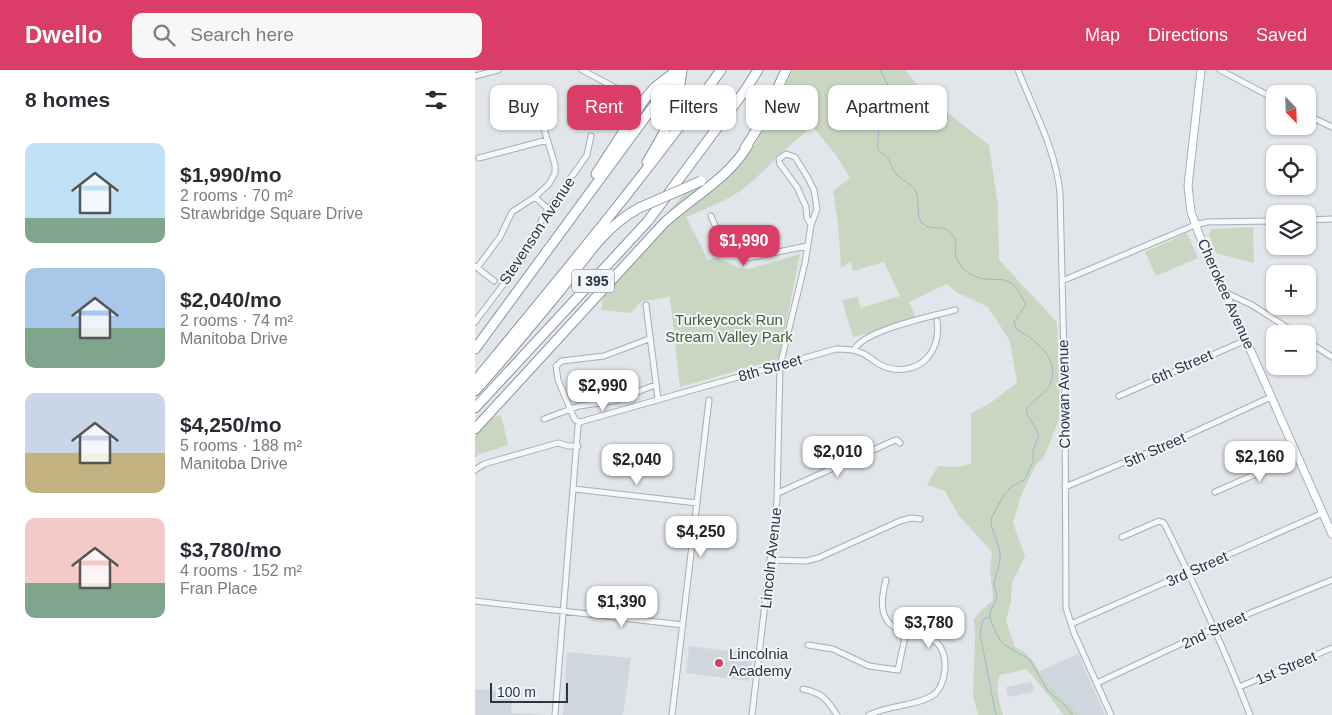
<!DOCTYPE html>
<meta charset="utf-8">
<style>
:root{--surface:#fff;--page:#f7f7f7;--text:#2b2b33;--muted:#7c7c81;--accent:#da3d65}
body{margin:0;font-family:Helvetica,sans-serif;background:var(--page);color:var(--text);height:100vh;display:flex;flex-direction:column;font-size:19px;white-space:nowrap}
*{box-sizing:border-box;margin:0}
p{font-size:16px;color:var(--muted)}
.icon{flex:none;width:28px;height:28px;fill:none;stroke:currentColor;stroke-width:2;stroke-linecap:round;stroke-linejoin:round}
.map{position:relative;flex:1;overflow:hidden}
.sheet{display:flex;flex-direction:column;background:var(--surface);width:475px}
.sheet>*{flex:none}
.guide{position:absolute;left:15px;top:15px;width:475px;height:45px;display:flex;gap:10px}
.needle{width:32px;rotate:157deg}
.fabs{position:absolute;left:791px;top:15px;display:grid;gap:10px}
.fabs a{display:grid;place-items:center;width:50px;height:50px;border-radius:10px;background:var(--surface);box-shadow:0 1px 4px #0004;font-size:25px}
.scale{position:absolute;left:15px;bottom:12px;width:78px;box-sizing:border-box;padding-left:5px;border:2px solid #283645;border-top:0;font-size:14px;line-height:18px;white-space:nowrap;color:#283645;-webkit-text-stroke:4px #f2f5f8;paint-order:stroke}
.price{position:absolute;translate:-50% -42px;padding:0 11px;border-radius:10px;background:#fff;color:#222;font-size:16px;line-height:32px;filter:drop-shadow(0 1px 2px #0008)}
.price::after{content:'';position:absolute;left:50%;top:30px;width:15px;height:11px;margin-left:-8px;background:inherit;clip-path:polygon(0 0,100% 0,50% 100%)}
.price.selected{background:var(--accent);color:#fff}
ul{padding:0;list-style:none}
li{display:flex;align-items:center;gap:15px;height:125px;padding:0 25px}
li span{display:grid;place-items:center;flex:none;width:140px;height:100px;border-radius:10px;color:#555}
li>.icon{margin-inline-start:auto}
span .icon{width:60px;height:60px;fill:#fffc;stroke-width:1}
li b{font-size:21px}
h2{display:flex;justify-content:space-between;align-items:center;height:60px;padding:0 25px;font-size:21px}
.pill{padding:0 18px;border-radius:10px;background:var(--surface);box-shadow:0 1px 4px #0004;font-size:18px;line-height:45px}
.pill.selected{background:var(--accent);color:#fff}
header{display:flex;align-items:center;gap:30px;box-sizing:border-box;height:70px;padding:0 25px;background:var(--accent);color:#fff}
header strong{font-size:24px}
nav{display:flex;gap:28px;margin-inline-start:auto;font-size:18px}
.search{width:350px;height:45px;background:var(--page);display:flex;align-items:center;gap:12px;box-sizing:border-box;padding:0 18px;border-radius:10px;color:var(--muted);font-size:19px}
main{display:flex;flex:1;min-height:0}
.map>svg:first-child{display:block}
.built{fill:#cfd6de}
.green{fill:#c9d6c2}
.lines{fill:none;stroke-linecap:round;stroke-linejoin:round}
.stream{stroke:#9ab9ce;stroke-width:1}
.street-casing{stroke:#a6aeb6;stroke-width:7}
.secondary-casing{stroke:#a6aeb6;stroke-width:9}
.highway-casing{stroke:#8895a3;stroke-width:11}
.street{stroke:#f5f7f9;stroke-width:5}
.secondary{stroke:#fff;stroke-width:7}
.highway{stroke:#fff;stroke-width:9}
.highway-bridge-casing{stroke:#8895a3;stroke-width:11;stroke-linecap:butt}
.highway-bridge{stroke:#fff;stroke-width:9}
.poi-dot{fill:#da3d65;stroke:#f2f5f8;stroke-width:2}
.labels{text-anchor:middle;stroke-width:4;stroke-linejoin:round;paint-order:stroke}
.shield{fill:#f2f5f8;stroke:#656f7b;stroke-width:1}
.shield-label{font-size:14px;font-weight:bold;fill:#283645}
.street-label{font-size:15px;fill:#283645;stroke:#f2f5f8}
.park-label{font-size:15px;fill:#426234;stroke:#f2f5f8}
.poi-label{font-size:15px;fill:#283645;stroke:#f2f5f8;text-anchor:start}
</style>
<header>
<strong>Dwello</strong>
<div class="search"><svg class="icon" aria-label="search" viewBox="0 0 24 24"><circle cx="10" cy="10" r="6"/><path d="M15 15l6 6"/></svg>Search here</div>
<nav><a>Map</a><a>Directions</a><a>Saved</a></nav>
</header>
<main>
<section class="sheet">
<h2>8 homes<svg class="icon" aria-label="filters" viewBox="0 0 24 24"><path d="M4 7h16M4 17h16"/><circle cx="9" cy="7" r="2"/><circle cx="15" cy="17" r="2"/></svg></h2>
<ul>
<li><span style="background:linear-gradient(#bfe0f5 75%,#7fa58c 0)"><svg class="icon" aria-label="home" viewBox="0 0 24 24"><path d="M3 11l9-7 9 7M6 9v11h12V9"/></svg></span><div><b>$1,990/mo</b><p>2 rooms · 70 m²</p><p>Strawbridge Square Drive</p></div></li>
<li><span style="background:linear-gradient(#a9c7e8 60%,#7fa58c 0)"><svg class="icon" aria-label="home" viewBox="0 0 24 24"><path d="M3 11l9-7 9 7M6 9v11h12V9"/></svg></span><div><b>$2,040/mo</b><p>2 rooms · 74 m²</p><p>Manitoba Drive</p></div></li>
<li><span style="background:linear-gradient(#c9d6e8 60%,#c2b280 0)"><svg class="icon" aria-label="home" viewBox="0 0 24 24"><path d="M3 11l9-7 9 7M6 9v11h12V9"/></svg></span><div><b>$4,250/mo</b><p>5 rooms · 188 m²</p><p>Manitoba Drive</p></div></li>
<li><span style="background:linear-gradient(#f6c9c9 65%,#7fa58c 0)"><svg class="icon" aria-label="home" viewBox="0 0 24 24"><path d="M3 11l9-7 9 7M6 9v11h12V9"/></svg></span><div><b>$3,780/mo</b><p>4 rooms · 152 m²</p><p>Fran Place</p></div></li>
</ul>
</section>
<div class="map">
<svg width="857" height="645" viewBox="0 0 857 645">
<rect width="100%" height="100%" fill="#e2e6eb"/>
<path class="built" d="M214 576 278 584 274 611 211 603Z
M92 582 156 588 148 645H88Z
M603 584 630 645H601L560 603Z
M557 612 559 622 533 627 531 617Z
M0 619 37 622 36 643 73 645H0Z"/>
<path class="green" d="M318 0H430L454 28 514 75 523 135 524 190 582 252 585 346 575 373 568 388 560 396 545 428 538 453 550 486 537 513 536 531 531 551 540 577C562 588 559 598 573 614 583 625 594 635 605 645H589L552 599 525 605C520 619 524 632 528 645H503L498 625 500 567 499 549 507 540 518 530 515 499 517 482 484 446 470 421 452 415 463 396 481 397 496 394V343L514 334 542 313 535 271 513 237 481 222 472 214 434 232 443 252 391 267 390 264 378 267 367 230 383 227 386 238 425 226 409 192 378 201 376 192 366 198 363 153 358 121 375 108 361 85 338 57C316 72 299 91 280 109 260 128 236 137 211 147L233 190 242 187 264 198 274 199 325 184 304 289 205 317 195 227 167 231 156 243 126 240 130 213 208 125 227 115 244 110 268 91 278 78 289 58Z
M778 157 779 193 741 183 734 165 737 159Z
M712 163 723 188 681 206 670 182Z
M26 345 33 375 5 384 0 388V366L11 349Z"/>
<g class="lines">
<path class="stream" d="M405 0 421 31C417 39 409 40 406 48 404 51 402 76 403 79 405 83 411 85 414 90 417 96 418 102 424 107 428 111 435 113 439 118 446 129 440 141 446 152 459 165 469 148 481 171 476 191 491 207 511 209 519 210 527 208 534 212 543 216 545 226 551 234L539 252 542 260C562 269 589 293 573 318 567 326 557 331 551 340 553 349 560 355 564 365L558 381V391L550 409 536 417 530 423 517 447 516 454 525 481V491L519 513 522 527 515 542V548L521 563 528 574 555 590 573 621 591 636 598 645
M514 547 508 549 505 564 521 645"/>
<defs>
<path id="street" d="M107 0 143 19
M543 0C558 39 581 80 585 123L590 328 591 538 599 563 636 645
M745 0 800 29
M0 6 23 0
M832 45 857 57
M4 88 72 70
M60 127 73 139
M236 146 245 166 254 178 273 188 332 176
M832 150 857 149
M0 196 19 211
M2 198 25 167 37 142 60 127 74 114 80 103V95L66 49
M587 211 720 155 732 152 800 151
M749 222 777 235 822 264
M171 235 183 329
M0 252 52 183 68 147 112 85 116 66
M832 271 857 287
M379 280C389 260 458 246 480 240
M644 326 771 270
M69 349 104 336 139 331 180 315
M105 352 361 279C369 279 377 279 384 282 392 284 397 290 404 294 420 303 441 301 453 287 462 276 464 264 462 251
M105 352 100 350 83 310 81 296 87 291 129 286 174 269
M0 400 9 394 83 373 93 376H103
M590 417 691 375 796 327
M99 419 222 433
M740 422 822 386
M303 423 418 371 422 370 425 373
M647 467 684 451 689 453C720 515 750 580 775 645
M296 490 331 491 343 488 425 451 436 448 445 449
M0 531 208 555
M596 554 848 443
M333 575 358 579 394 596 423 600 431 562
M622 613 746 555 857 510
M764 617 857 578
M328 619C347 623 352 629 362 645
M80 645 103 356 105 352
M197 645 234 330
M277 645 302 430 305 296 330 193 336 155 342 139 339 120 333 108 320 87 311 84 304 89 305 94 322 117 331 137 332 148 336 155
M394 645C413 635 438 637 457 626 472 617 475 583 461 572 453 565 442 564 432 562 403 556 405 532 411 510"/>
<path id="secondary" d="M726 0 713 116 716 142 724 164 857 464"/>
<path id="highway" d="M270 78 288 50 311 0
M172 92C193 57 202 42 207 0
M121 104 169 30 180 17 201 1
M0 279 205 0
M0 311C84 209 169 107 246 0
M0 321C29 289 57 255 85 221 108 191 130 156 164 138
M0 338 173 151 271 19 283 0
M0 359 189 153C217 127 254 108 273 75"/>
</defs>
<use href="#street" class="street-casing"/>
<use href="#secondary" class="secondary-casing"/>
<use href="#highway" class="highway-casing"/>
<use href="#street" class="street"/>
<use href="#secondary" class="secondary"/>
<use href="#highway" class="highway"/>
<defs>
<path id="highway-bridge" d="M164 138 226 111"/>
</defs>
<use href="#highway-bridge" class="highway-bridge-casing"/>
<use href="#highway-bridge" class="highway-bridge"/>
</g>
<circle class="poi-dot" cx="244" cy="593" r="5"/>
<g class="labels">
<rect class="shield" x="97" y="199.5" width="42" height="23" rx="4"/>
<g class="shield-label">
<text x="118" y="216">I 395</text>
</g>
<g class="street-label">
<text transform="translate(62 161) rotate(-57)" y="5">Stevenson Avenue</text>
<text transform="translate(751 224) rotate(66)" y="5">Cherokee Avenue</text>
<text transform="translate(707 297) rotate(-24)" y="5">6th Street</text>
<text transform="translate(295 298) rotate(-16)" y="5">8th Street</text>
<text transform="translate(589 324) rotate(-91)" y="5">Chowan Avenue</text>
<text transform="translate(680 380) rotate(-24)" y="5">5th Street</text>
<text transform="translate(296 488) rotate(-84)" y="5">Lincoln Avenue</text>
<text transform="translate(722 499) rotate(-24)" y="5">3rd Street</text>
<text transform="translate(739 560) rotate(-25)" y="5">2nd Street</text>
<text transform="translate(811 598) rotate(-23)" y="5">1st Street</text>
</g>
<g class="park-label">
<text x="254" y="255">Turkeycock Run<tspan x="254" dy="17">Stream Valley Park</tspan></text>
</g>
<g class="poi-label">
<text x="254" y="589">Lincolnia<tspan x="254" dy="17">Academy</tspan></text>
</g>
</g>
</svg>
<div class="fabs">
<a><svg class="needle" viewBox="-14 -14 28 28"><path d="M0-13l5 13h-10z" fill="#e53935"/><path d="M0 13l5-13h-10z" fill="#7c7c81"/></svg></a>
<a><svg class="icon" aria-label="locate" viewBox="0 0 24 24"><circle cx="12" cy="12" r="6"/><path d="M12 2v4M12 18v4M2 12h4M18 12h4"/></svg></a>
<a><svg class="icon" aria-label="layers" viewBox="0 0 24 24"><path d="M12 4l9 5-9 5-9-5zM3 14l9 5 9-5"/></svg></a>
<a>+</a>
<a>−</a>
</div>
<div class="scale">100 m</div>
<b class="price selected" style="left:269px;top:197px">$1,990</b>
<b class="price" style="left:128px;top:342px">$2,990</b>
<b class="price" style="left:363px;top:408px">$2,010</b>
<b class="price" style="left:785px;top:413px">$2,160</b>
<b class="price" style="left:162px;top:416px">$2,040</b>
<b class="price" style="left:226px;top:488px">$4,250</b>
<b class="price" style="left:147px;top:558px">$1,390</b>
<b class="price" style="left:454px;top:579px">$3,780</b>
<div class="guide">
<a class="pill">Buy</a>
<a class="pill selected">Rent</a>
<a class="pill">Filters</a>
<a class="pill">New</a>
<a class="pill">Apartment</a>
</div>
</div>
</main>
